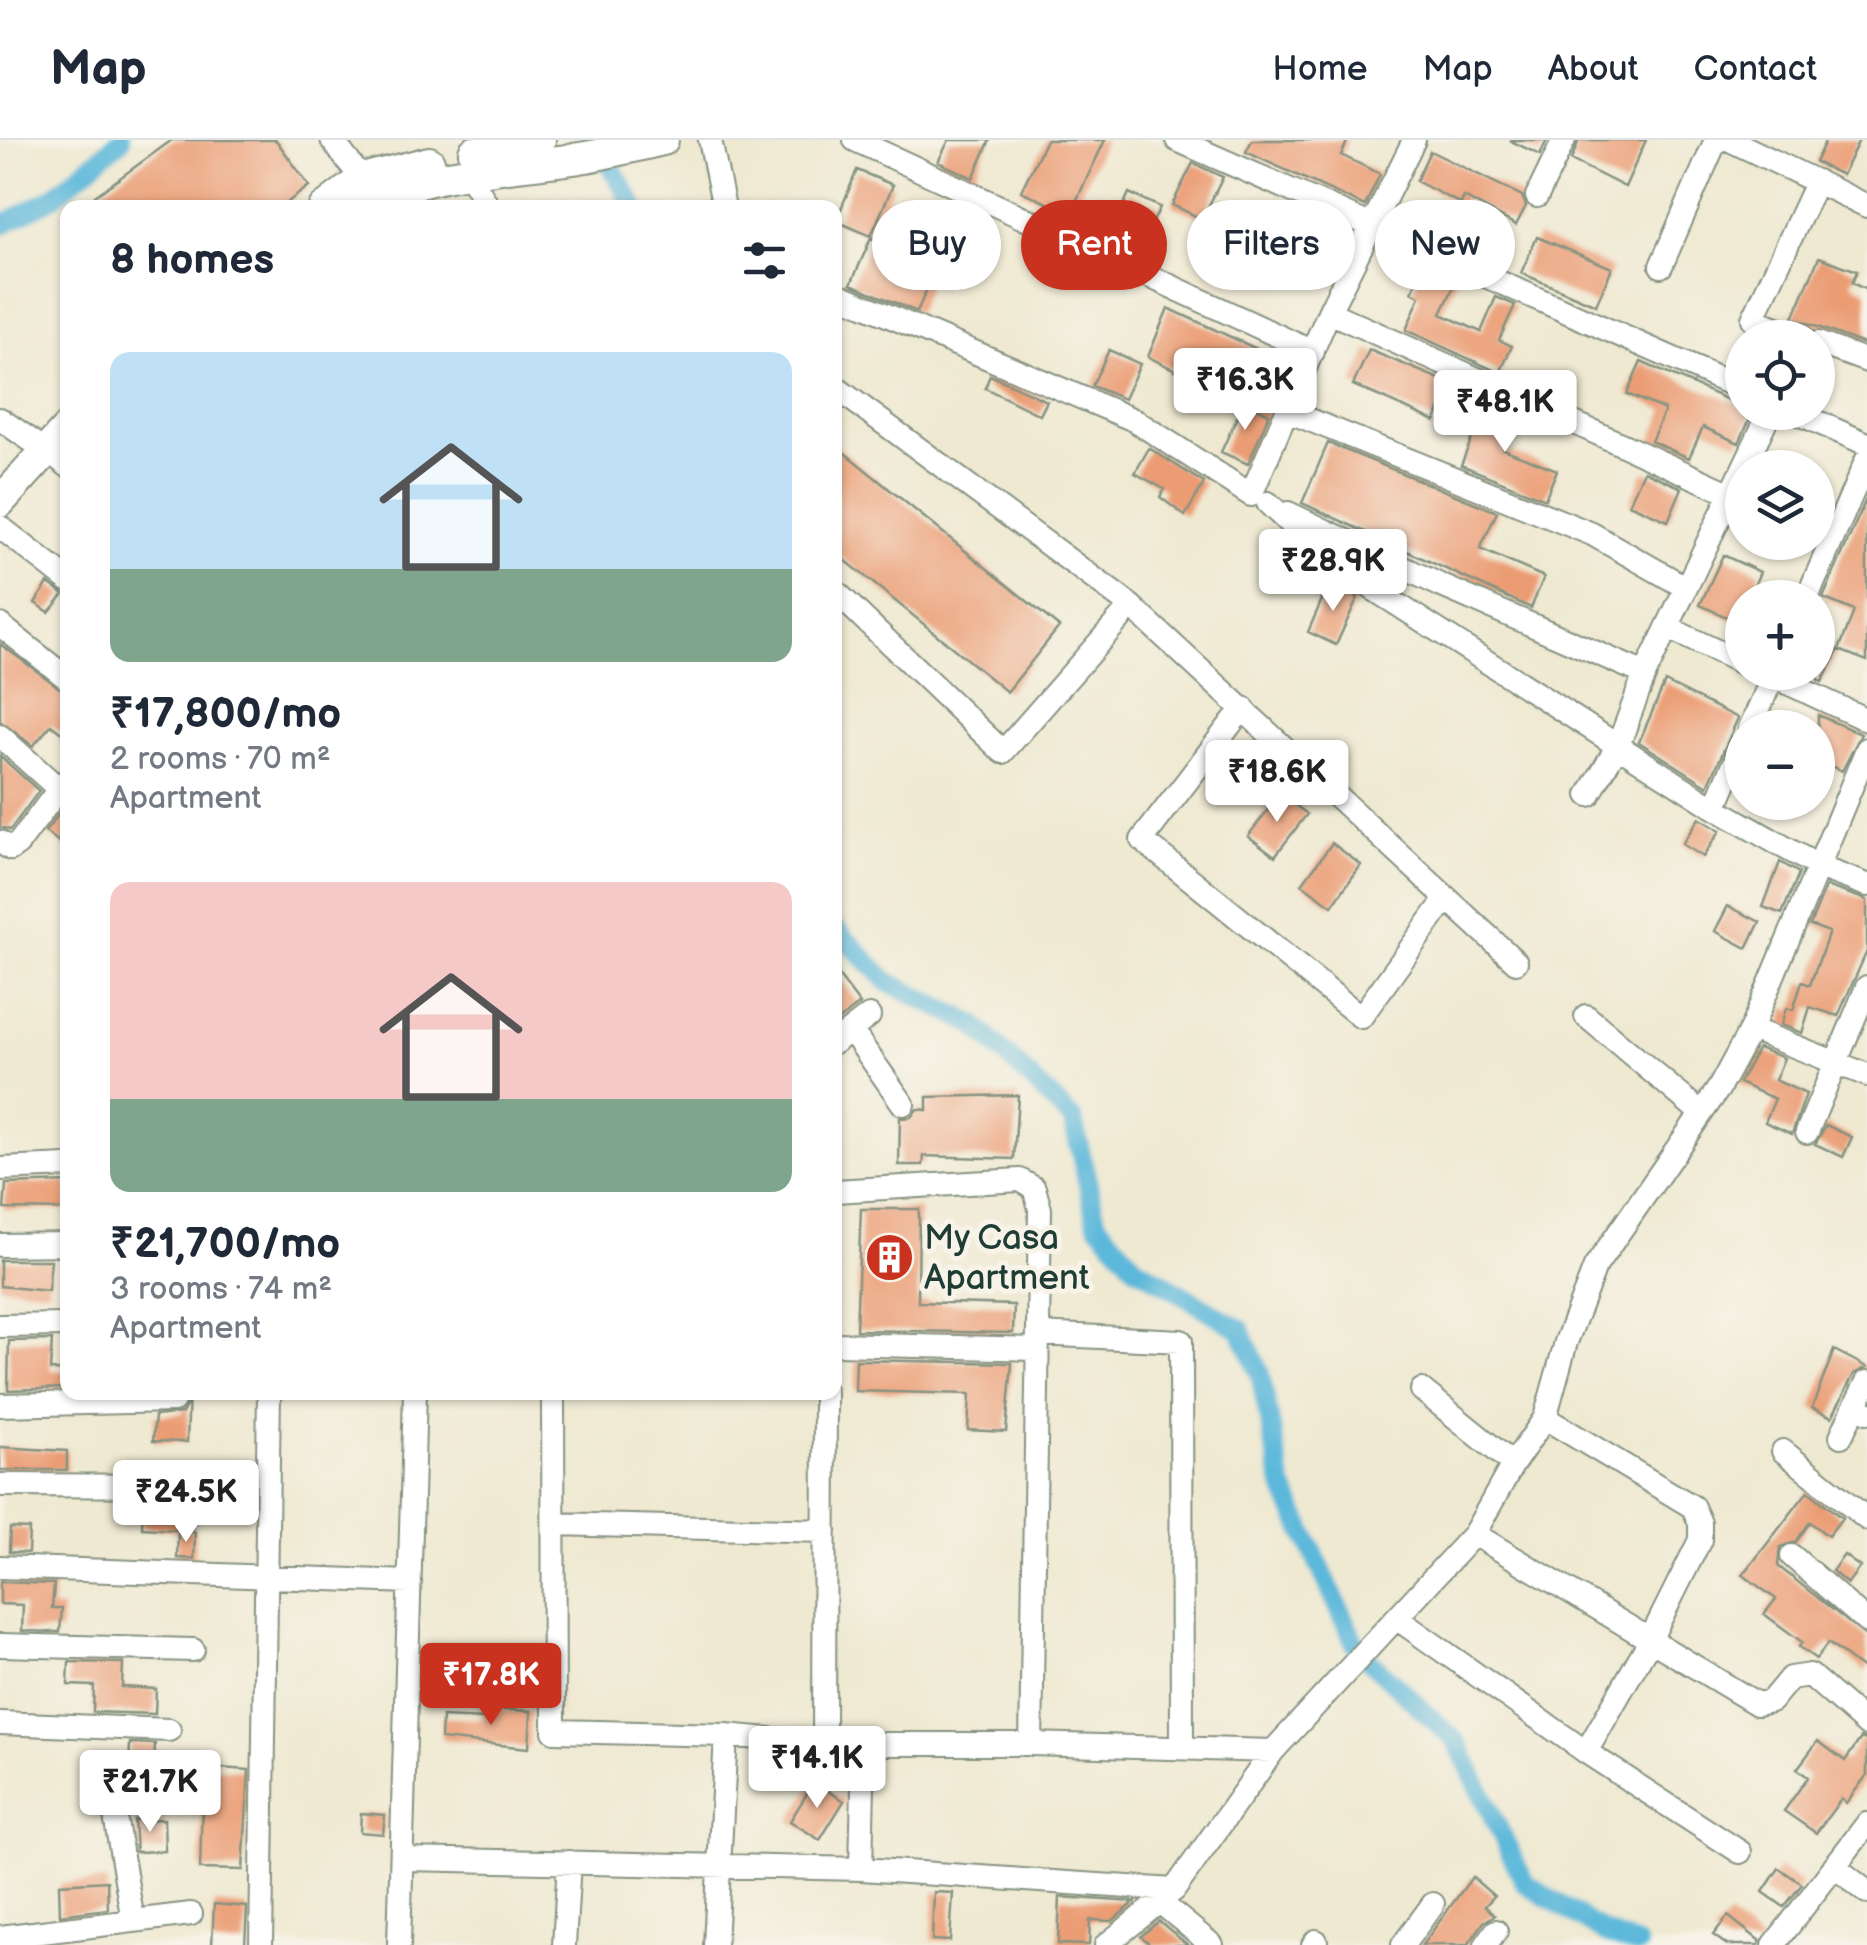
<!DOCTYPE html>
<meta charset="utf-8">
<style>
:root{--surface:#fff;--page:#f6f6f7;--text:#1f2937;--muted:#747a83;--line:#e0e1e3;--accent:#c8321e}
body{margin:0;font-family:"Balsamiq Sans",sans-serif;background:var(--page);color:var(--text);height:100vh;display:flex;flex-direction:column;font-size:38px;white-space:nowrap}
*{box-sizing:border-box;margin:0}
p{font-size:32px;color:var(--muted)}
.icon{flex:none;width:55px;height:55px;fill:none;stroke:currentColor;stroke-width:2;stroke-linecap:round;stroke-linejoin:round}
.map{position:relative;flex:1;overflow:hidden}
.panel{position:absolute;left:60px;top:60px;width:782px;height:1200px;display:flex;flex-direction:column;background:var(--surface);border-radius:20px;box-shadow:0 2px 8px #0004}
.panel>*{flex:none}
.banner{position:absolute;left:872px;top:60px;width:842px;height:90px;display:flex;gap:20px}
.controls{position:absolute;left:1725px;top:180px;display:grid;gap:20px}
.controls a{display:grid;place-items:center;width:110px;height:110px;border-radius:50%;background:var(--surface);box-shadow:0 2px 8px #0004;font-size:50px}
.price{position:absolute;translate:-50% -85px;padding:0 22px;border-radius:10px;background:#fff;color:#222;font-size:32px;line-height:65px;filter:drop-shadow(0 2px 5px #0008)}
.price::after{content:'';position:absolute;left:50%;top:60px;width:30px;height:22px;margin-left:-15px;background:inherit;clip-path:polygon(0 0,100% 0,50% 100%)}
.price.on{background:var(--accent);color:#fff}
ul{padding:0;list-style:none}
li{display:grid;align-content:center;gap:20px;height:530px;padding:0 50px}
li span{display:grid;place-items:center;height:310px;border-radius:20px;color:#555}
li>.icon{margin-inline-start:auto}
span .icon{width:180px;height:180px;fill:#fffc;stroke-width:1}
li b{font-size:42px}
h2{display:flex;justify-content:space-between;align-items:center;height:120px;padding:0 50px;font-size:42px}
.tag{padding:0 35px;border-radius:45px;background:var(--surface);box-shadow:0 2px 8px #0004;font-size:35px;line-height:90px}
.tag.on{background:var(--accent);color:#fff}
header{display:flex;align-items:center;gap:60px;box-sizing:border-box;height:140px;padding:0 50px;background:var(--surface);border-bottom:2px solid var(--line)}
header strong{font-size:48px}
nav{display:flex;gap:55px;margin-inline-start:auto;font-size:35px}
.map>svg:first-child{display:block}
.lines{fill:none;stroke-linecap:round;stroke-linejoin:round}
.canal{stroke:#5cb8da;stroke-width:20}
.building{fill:#eb9c73}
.minor-casing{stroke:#879382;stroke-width:26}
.major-casing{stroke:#879382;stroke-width:34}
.minor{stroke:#fff;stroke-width:22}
.major{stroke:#fff;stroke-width:30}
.labels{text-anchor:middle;stroke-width:10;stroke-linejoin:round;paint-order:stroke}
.poi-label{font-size:35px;fill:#1f3d34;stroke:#f7f3e8;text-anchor:start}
</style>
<header>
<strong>Map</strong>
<nav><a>Home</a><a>Map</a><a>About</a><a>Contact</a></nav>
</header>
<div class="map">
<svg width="1867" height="1805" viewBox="0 0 1867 1805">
<rect width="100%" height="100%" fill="#f7f3e8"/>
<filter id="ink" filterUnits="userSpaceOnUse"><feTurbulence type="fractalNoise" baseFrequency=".01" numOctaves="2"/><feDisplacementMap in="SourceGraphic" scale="20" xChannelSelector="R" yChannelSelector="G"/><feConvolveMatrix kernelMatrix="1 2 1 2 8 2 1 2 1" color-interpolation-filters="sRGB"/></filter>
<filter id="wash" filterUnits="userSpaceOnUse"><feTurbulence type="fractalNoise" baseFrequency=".0048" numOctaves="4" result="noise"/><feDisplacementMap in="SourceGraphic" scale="40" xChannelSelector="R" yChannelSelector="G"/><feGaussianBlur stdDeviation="2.25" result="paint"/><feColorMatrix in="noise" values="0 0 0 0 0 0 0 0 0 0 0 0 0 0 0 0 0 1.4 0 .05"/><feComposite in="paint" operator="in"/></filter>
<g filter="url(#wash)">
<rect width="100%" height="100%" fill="#efe9d1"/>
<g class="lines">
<path class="canal" d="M599 6 635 68
M0 86 52 58 121 0
M835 788 888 842 975 885 1073 980 1097 1083 1135 1126 1241 1190 1260 1234 1283 1346 1358 1510 1457 1602 1525 1743 1606 1794 1637 1805"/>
</g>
<g id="blocks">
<path class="building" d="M172 0H276L309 46 280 68H103L95 56Z
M949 0H990L973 38 938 22Z
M1046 0H1105L1070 74 1021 51Z
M1252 0H1348L1341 15 1380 34 1365 66 1246 12Z
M1509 0H1547L1540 15Z
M1579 0H1646L1625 47 1571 20Z
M1826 0H1859L1842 35 1815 22Z
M1430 11 1522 56 1526 66 1516 85 1464 57 1461 64 1416 41Z
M1193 23 1223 37 1202 79 1172 65Z
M857 30 893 45 871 96 836 81Z
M1129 53 1160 67 1138 114 1108 100Z
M1537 97 1612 128 1596 165 1521 133Z
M871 98 936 127 917 172 851 144Z
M1819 117 1857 131 1852 143 1867 150V205L1793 178Z
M1424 125 1457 140 1441 174 1481 192 1496 157 1515 165 1499 200 1512 206 1500 233 1406 190 1420 156 1412 152Z
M1168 168 1259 210 1238 260 1148 217Z
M1109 210 1140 224 1124 259 1092 246Z
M1369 210 1447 242 1451 246 1435 281 1353 245Z
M1641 222 1742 266V272H1753L1739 303 1703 287 1689 318 1651 301 1665 270 1627 254Z
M990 235 1047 261 1040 275 985 248Z
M1487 261 1518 275 1503 309 1557 330 1545 359 1461 325Z
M1244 262 1269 274 1248 324 1221 312Z
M1328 303 1497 372 1480 409 1544 437 1531 468 1302 363Z
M835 305 1059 487 1007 552 835 412Z
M1149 308 1204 343 1185 376 1160 357 1164 349 1135 333Z
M1644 331 1682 348 1668 381 1629 364Z
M1867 357V521L1839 510 1854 471 1823 458Z
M1723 415 1760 432 1749 458H1742L1737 482 1700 465Z
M1330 441 1358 457 1336 505 1308 492Z
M48 443 64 454 49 472 35 463Z
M1818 500 1838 511 1822 542 1818 540Z
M0 504 68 554V598L51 585 33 606 0 581Z
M1665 542 1738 578 1708 646 1639 602Z
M1818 575 1861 594 1842 631 1818 621Z
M0 616 39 651 10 690 0 687Z
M1280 654 1307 674 1275 716 1248 696Z
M63 669 68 670V708L45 692Z
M1699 678 1720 691 1703 717 1682 704Z
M1332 703 1361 725 1332 766 1302 744Z
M1780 722 1799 733 1782 774 1763 767Z
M1826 746 1867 760V811L1838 876 1810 867 1802 893 1781 885 1786 868 1793 870 1802 842 1810 845 1829 792 1810 785Z
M1728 766 1760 782 1747 808 1715 791Z
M835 831 860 864 835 883Z
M1758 908 1784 918 1775 940 1806 954 1792 994 1765 982 1775 959 1739 943Z
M1018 955 1014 1019 924 1016 923 1025H899L900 978 911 977 917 969 927 970V957Z
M1826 985 1852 997 1843 1017 1815 1004Z
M68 1042V1070L4 1069 6 1044Z
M861 1069H919L918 1162 1014 1165 1013 1193 856 1190Z
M0 1120H51L48 1151 0 1146Z
M52 1200 50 1230 66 1231 65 1248 8 1250 9 1201Z
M1834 1210 1867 1227 1854 1234 1832 1277 1812 1268Z
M856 1220 1012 1223 1006 1292 968 1290 970 1254 855 1251Z
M185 1252H189L187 1302 153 1301 155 1276 182 1273 188 1262Z
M0 1307 67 1311V1330H0Z
M1808 1351 1842 1378 1828 1396 1810 1382 1796 1402 1780 1407 1778 1426 1867 1497V1532L1828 1503 1816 1519 1799 1507 1802 1502 1764 1474 1776 1459 1743 1435Z
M143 1361H193L192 1391 142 1388Z
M10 1388 29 1389 28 1413 9 1412Z
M178 1391 195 1392 194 1419 177 1418Z
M1844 1415 1860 1427 1847 1444 1832 1431Z
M0 1442 54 1444 52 1468H62L60 1492 22 1491 23 1465 0 1464Z
M69 1522 123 1523 122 1547 156 1549 155 1574 93 1572 94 1546 68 1545Z
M485 1569 531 1571 529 1608 441 1599 442 1577 484 1579Z
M1861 1598 1867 1600V1635L1846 1663 1841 1659 1816 1693 1784 1671 1808 1637 1797 1629 1818 1601 1845 1621Z
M130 1603 155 1604 154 1626 129 1625Z
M203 1627 249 1630 243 1730 200 1729Z
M814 1642 844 1661 820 1700 790 1681Z
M361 1673 385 1675 383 1694 360 1692Z
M164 1679 165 1711 136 1712 134 1680Z
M1779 1728 1802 1744 1784 1767 1763 1752Z
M1472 1737 1494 1756 1485 1766 1495 1775 1484 1782 1468 1805H1422Z
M107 1741 108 1769 60 1775 59 1744Z
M934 1752 953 1753 950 1801 932 1800Z
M1060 1757 1135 1762 1112 1781 1090 1780 1089 1805 1058 1804Z
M214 1764 247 1767 245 1805H212Z
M1728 1776 1760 1801 1759 1805H1727L1713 1795Z
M1159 1781 1188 1805H1151L1141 1796Z"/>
</g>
</g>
<g filter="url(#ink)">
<use href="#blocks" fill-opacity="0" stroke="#879382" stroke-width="2.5"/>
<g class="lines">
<defs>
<path id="minor" d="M332 0 362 39
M710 0 724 68
M855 0 1313 212
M1177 0 1742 249
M1730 0 1867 66
M468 33 489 68
M1537 56 1564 0
M1661 126 1716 0
M835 153 1134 280 1251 355 1329 172 1414 0
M1329 172 1729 353
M1803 198 1753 179 1817 41
M1818 203 1867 221
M835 247 1131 466
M1290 272 1592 394 1685 447
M1795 272 1867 304
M0 279 45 310
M59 319 68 326
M1268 363 1328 420 1715 668 1821 728 1867 745
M1288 373 1442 446 1645 534
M0 387 68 440
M835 451 1003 612 1131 466 1516 822
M1807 458 1867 319
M0 485 68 539
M1668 488 1742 523
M1764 532 1867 580
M1243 568 1142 700 1361 877 1446 759
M1750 588 1775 532
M0 596 59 649 67 640
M1589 655 1619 603 1645 534 1770 272
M1715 668 1742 605
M0 702 11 709 18 704 59 649 68 655
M1586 876 1700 972
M1751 889 1867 935
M851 890 903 964
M835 902 869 876
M1807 992 1867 847
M0 1029 68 1026
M835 1051 1020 1040 1034 1048 1040 1069 1031 1604
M0 1105 68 1104
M0 1186 68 1185
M1038 1194 1181 1201 1182 1607
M835 1204 1037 1209
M1867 1242 1855 1266 1867 1272
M1422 1250 1513 1324
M553 1252 554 1591 726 1595 824 1604H1031L1273 1611
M0 1265 173 1261
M1545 1278 1693 1367 1700 1383V1400L1649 1502 1586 1612
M1841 1296 1855 1266
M1783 1311 1867 1379
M0 1345 193 1346
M554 1384 825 1391
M1474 1394 1757 1564 1771 1561 1790 1538 1810 1535 1867 1585
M1792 1416 1867 1482
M0 1427 410 1442
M1399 1480 1586 1612 1740 1712
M0 1505 193 1510
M0 1583 169 1590
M824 1604 825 1252
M112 1658 133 1781
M405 1719 861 1729 1174 1750
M1834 1726 1867 1752
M861 1729 864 1604
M1161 1763 1212 1805
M0 1797 191 1774
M261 1805 269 1252
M399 1805 415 1252
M564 1805 569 1722
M715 1805 726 1595
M1106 1805 1174 1750 1273 1611 1474 1394 1513 1324 1545 1278 1566 1202 1595 1127 1719 948 1751 889 1867 609
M1313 1805 1316 1801
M1403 1805 1433 1764
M1486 1805 1496 1791
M1774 1805 1867 1684"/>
<path id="major" d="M474 12 540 0
M324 68 362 39 429 22
M359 68C422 29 515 29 586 17 612 12 637 6 663 0
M0 362 68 287"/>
</defs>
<use href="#minor" class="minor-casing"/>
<use href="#major" class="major-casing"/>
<use href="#minor" class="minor"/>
<use href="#major" class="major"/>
</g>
</g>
<defs>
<symbol id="building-disc" viewBox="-11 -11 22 22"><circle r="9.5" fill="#c8321e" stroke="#f7f3e8"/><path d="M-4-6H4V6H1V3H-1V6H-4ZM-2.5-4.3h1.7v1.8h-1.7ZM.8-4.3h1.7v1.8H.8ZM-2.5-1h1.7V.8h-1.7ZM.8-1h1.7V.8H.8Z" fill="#fff"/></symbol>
</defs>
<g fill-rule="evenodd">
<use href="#building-disc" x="862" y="1090" width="55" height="55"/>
</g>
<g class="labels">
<g class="poi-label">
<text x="924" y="1109">My Casa<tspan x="924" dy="40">Apartment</tspan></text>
</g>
</g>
</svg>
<div class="controls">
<a><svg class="icon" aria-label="locate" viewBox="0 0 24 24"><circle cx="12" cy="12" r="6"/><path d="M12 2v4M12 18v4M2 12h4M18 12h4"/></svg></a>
<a><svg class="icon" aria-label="layers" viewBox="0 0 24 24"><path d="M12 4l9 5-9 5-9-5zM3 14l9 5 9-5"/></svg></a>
<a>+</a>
<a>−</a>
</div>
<b class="price" style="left:1245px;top:293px">₹16.3K</b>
<b class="price" style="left:1505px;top:315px">₹48.1K</b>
<b class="price" style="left:1333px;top:474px">₹28.9K</b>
<b class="price" style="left:1277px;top:685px">₹18.6K</b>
<b class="price" style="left:186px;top:1405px">₹24.5K</b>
<b class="price on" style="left:491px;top:1588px">₹17.8K</b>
<b class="price" style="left:817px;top:1671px">₹14.1K</b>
<b class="price" style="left:150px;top:1695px">₹21.7K</b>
<div class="banner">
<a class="tag">Buy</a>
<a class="tag on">Rent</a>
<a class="tag">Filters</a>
<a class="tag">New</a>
</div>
<section class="panel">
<h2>8 homes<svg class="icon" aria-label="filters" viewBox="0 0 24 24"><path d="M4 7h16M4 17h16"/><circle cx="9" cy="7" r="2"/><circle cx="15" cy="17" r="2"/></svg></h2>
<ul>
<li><span style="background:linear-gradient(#bfe0f5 70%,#7fa58c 0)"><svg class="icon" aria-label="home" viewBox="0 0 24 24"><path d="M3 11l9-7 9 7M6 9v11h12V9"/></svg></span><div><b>₹17,800/mo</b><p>2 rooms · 70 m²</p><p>Apartment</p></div></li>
<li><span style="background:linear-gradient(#f6c9c9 70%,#7fa58c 0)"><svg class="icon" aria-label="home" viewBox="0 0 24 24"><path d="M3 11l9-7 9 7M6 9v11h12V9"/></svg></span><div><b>₹21,700/mo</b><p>3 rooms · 74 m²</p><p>Apartment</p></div></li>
</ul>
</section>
</div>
